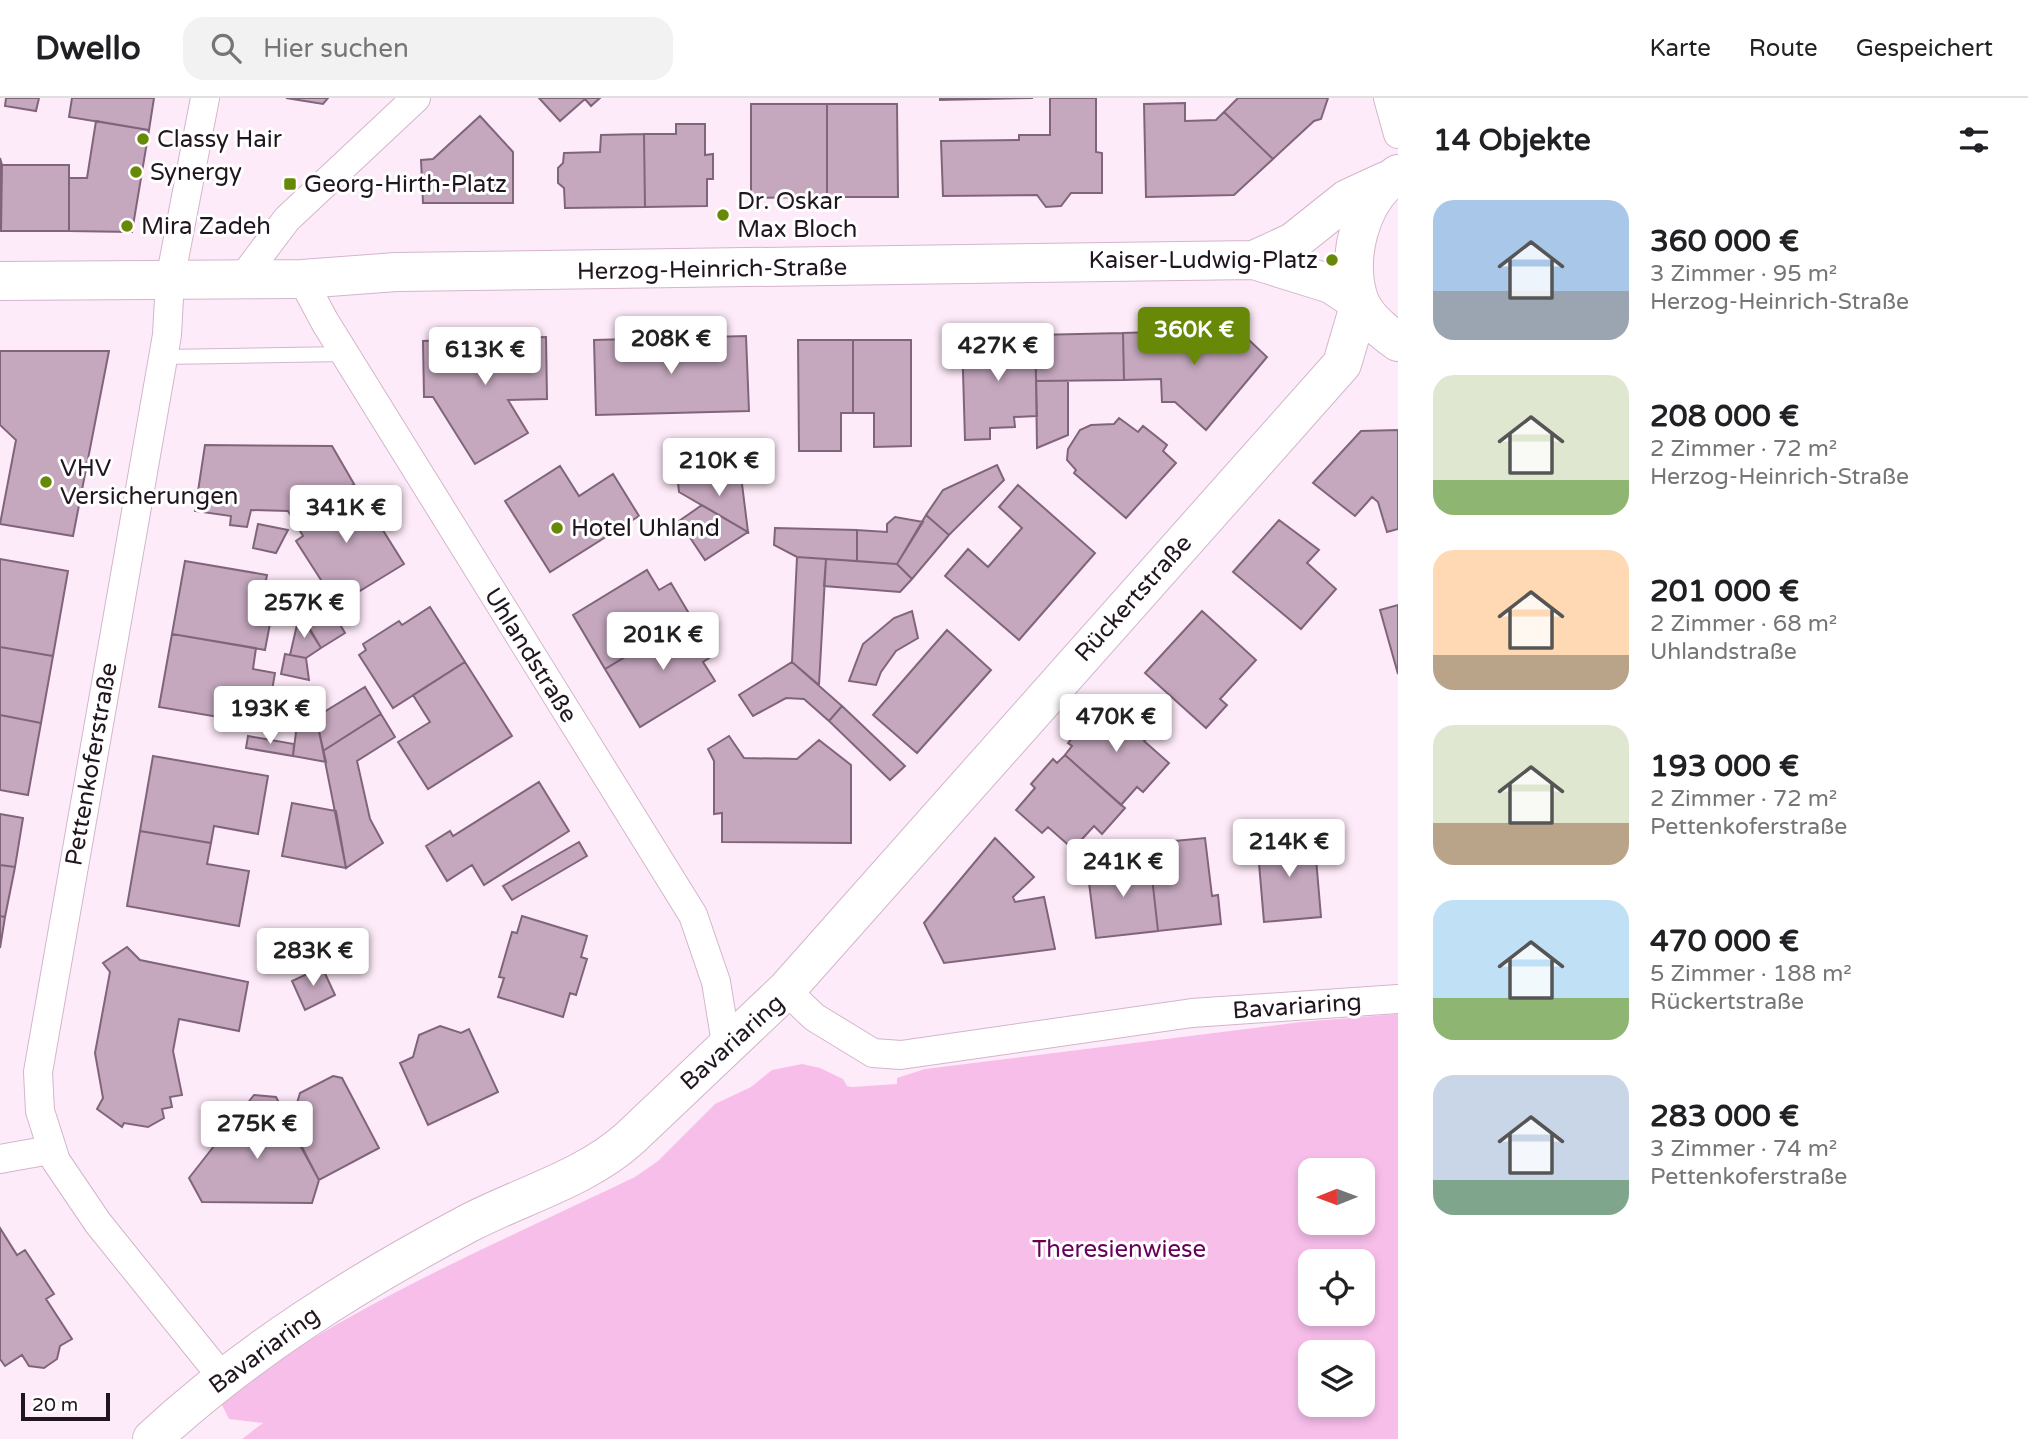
<!DOCTYPE html>
<html lang="de">
<meta charset="utf-8">
<style>
:root{--surface:#fff;--page:#f2f2f2;--text:#202124;--muted:#757577;--line:#e0e0e0;--accent:#688907}
body{margin:0;font-family:"Varela Round",sans-serif;background:var(--page);color:var(--text);height:100vh;display:flex;flex-direction:column;font-size:26px;white-space:nowrap}
*{box-sizing:border-box;margin:0}
p{font-size:23px;color:var(--muted)}
.icon{flex:none;width:38px;height:38px;fill:none;stroke:currentColor;stroke-width:2;stroke-linecap:round;stroke-linejoin:round}
.map{position:relative;flex:1;overflow:hidden}
.side{display:flex;flex-direction:column;background:var(--surface);width:630px}
.side>*{flex:none}
.needle{width:46px;rotate:269deg}
.fabs{position:absolute;left:1298px;top:1060px;display:grid;gap:14px}
.fabs a{display:grid;place-items:center;width:77px;height:77px;border-radius:14px;background:var(--surface);box-shadow:0 4px 10px #0003;font-size:35px}
.scale{position:absolute;left:21px;bottom:18px;width:89px;box-sizing:border-box;padding-left:7px;border:4px solid #21161f;border-top:0;font-size:19px;line-height:24px;white-space:nowrap;color:#21161f;-webkit-text-stroke:5px #fff;paint-order:stroke}
.price{position:absolute;translate:-50% -60px;padding:0 16px;border-radius:7px;background:#fff;color:#222;font-size:23px;line-height:46px;filter:drop-shadow(0 2px 4px #0008)}
.price::after{content:'';position:absolute;left:50%;top:42px;width:21px;height:16px;margin-left:-10px;background:inherit;clip-path:polygon(0 0,100% 0,50% 100%)}
.price.selected{background:var(--accent);color:#fff}
ul{padding:0;list-style:none}
li{display:flex;align-items:center;gap:21px;height:175px;padding:0 35px}
li span{display:grid;place-items:center;flex:none;width:196px;height:140px;border-radius:21px;color:#555}
li>.icon{margin-inline-start:auto}
span .icon{width:84px;height:84px;fill:#fffc;stroke-width:1}
li b{font-size:30px}
h2{display:flex;justify-content:space-between;align-items:center;height:84px;padding:0 35px;font-size:30px}
header{display:flex;align-items:center;gap:42px;box-sizing:border-box;height:98px;padding:0 35px;background:var(--surface);border-bottom:2px solid var(--line)}
header strong{font-size:33px}
nav{display:flex;gap:38px;margin-inline-start:auto;font-size:24px}
.search{width:490px;height:63px;background:var(--page);display:flex;align-items:center;gap:18px;box-sizing:border-box;padding:0 24px;border-radius:21px;color:var(--muted);font-size:26px}
main{display:flex;flex:1;min-height:0}
.map>svg:first-child{display:block}
.green{fill:#f7beea;fill-rule:evenodd}
.building{fill:#c5a8be;stroke:#80657a;stroke-width:2}
.lines{fill:none;stroke-linecap:round;stroke-linejoin:round}
.lane-casing{stroke:#d3b5cc;stroke-width:16}
.street-casing{stroke:#d3b5cc;stroke-width:30}
.secondary-casing{stroke:#d3b5cc;stroke-width:40}
.lane{stroke:#fff;stroke-width:14}
.street{stroke:#fff;stroke-width:28}
.secondary{stroke:#fff;stroke-width:38}
.poi-dot{fill:#688907;stroke:#fff;stroke-width:2.5}
.labels{text-anchor:middle;stroke-width:6;stroke-linejoin:round;paint-order:stroke}
.poi-label{font-size:24px;fill:#21161f;stroke:#fff;text-anchor:start}
.street-label{font-size:24px;fill:#21161f;stroke:#fff}
.park-label{font-size:24px;fill:#68005b;stroke:#fff}
</style>
<header>
<strong>Dwello</strong>
<div class="search"><svg class="icon" aria-label="search" viewBox="0 0 24 24"><circle cx="10" cy="10" r="6"/><path d="M15 15l6 6"/></svg>Hier suchen</div>
<nav><a>Karte</a><a>Route</a><a>Gespeichert</a></nav>
</header>
<main>
<div class="map">
<svg width="1398" height="1341" viewBox="0 0 1398 1341">
<rect width="100%" height="100%" fill="#feebf9"/>
<path class="green" d="M1398 916V1341H242L263 1325 229 1321 222 1307C241 1280 274 1264 302 1247 408 1182 523 1133 635 1079L658 1063 715 1006 751 989 772 972 802 966 820 970 843 981 847 988 852 989 897 986V980L925 971 1301 924ZM1311 1073H1363V1125H1311ZM1311 1164H1363V1216H1311ZM1311 1255H1363V1307H1311Z"/>
<path class="building" d="M6 0H39L36 13 5 8Z
M72 0H154L149 32 69 19Z
M286 0H328L323 6Z
M539 0H600L591 8 585 1 560 23Z
M940 0H1033L940 2Z
M1050 0H1096V54L1102 55V95H1071L1061 108 1046 109 1037 97 943 98 941 43 1019 42V37H1050Z
M1238 0H1328L1321 21 1314 23 1273 61 1224 14Z
M1185 5V23L1216 22 1224 14 1273 61 1234 97 1146 99 1144 6Z
M751 6H827V99L751 100Z
M827 6H897L898 99H827Z
M480 18 513 54V105H423L421 62 433 61Z
M96 23 149 32 132 134 69 133V80H87Z
M676 26H705V57L713 56V81H707V108L645 109 644 36H676Z
M644 36 645 109 565 110 564 90 558 85V70L563 65 564 55 600 54 601 37Z
M0 60 2 67 0 133Z
M2 67H69V133H1Z
M1231 225 1267 259 1206 332 1175 304H1162L1161 281 1124 282 1123 235 1223 232Z
M1123 235 1124 282 1036 283 1035 237Z
M1035 237 1037 318 1014 319 1015 329 990 330V341L965 342 962 239Z
M746 238 749 313 596 317 594 242Z
M546 239 547 301 508 302 528 335 475 366 433 299H424L423 243Z
M798 242H853V315H841V353H799Z
M853 242H911V348L874 349V315H853Z
M0 253H109L73 438 0 426 16 342 0 327Z
M1036 283H1068V337L1037 350Z
M1119 320 1138 334 1143 328 1167 347 1163 353 1176 365 1126 420 1074 375 1076 372 1067 362 1068 351 1080 332 1091 327 1114 326Z
M1398 332V431L1387 434 1378 404 1372 399 1355 418 1313 385 1361 333Z
M205 347 332 348 354 386 294 423 288 413 251 412 247 429 230 427 231 418 195 413Z
M997 367 1004 382 949 437 926 417 943 392Z
M560 368 579 398 613 376 639 418 550 474 505 403Z
M741 378 748 434 679 394 678 385Z
M354 386 404 466 337 507 296 443 303 438 294 423Z
M1018 387 1095 455 1019 542 945 478 968 451 988 469 1022 430 999 409Z
M702 407 748 434 705 462 679 423Z
M926 417 949 437 912 481 897 466Z
M895 419 923 424 897 466 857 463V432L887 434V426Z
M1279 422 1319 452 1307 465 1336 491 1301 531 1233 474Z
M258 426 288 432 276 455 253 450Z
M775 430 857 432V463L797 459 774 447Z
M797 459 826 461 819 587 792 564Z
M0 461 68 473 53 558 0 549Z
M826 461 897 466 912 481 900 494 824 488Z
M185 463 267 477 260 512 272 515 265 552 172 536Z
M647 472 659 492 671 485 691 519 605 571 573 517Z
M1398 507V576L1380 512Z
M430 509 465 564 393 610 359 557 366 552 363 546 399 523 402 527Z
M330 510 345 535 321 550 305 525Z
M912 513 918 540 896 553 881 574 876 587 849 583 863 546 894 520Z
M1202 513 1256 562 1220 601 1227 607 1206 630 1145 575Z
M300 514 321 550 306 560 290 557Z
M691 519 714 557 703 564 715 583 640 629 605 571Z
M947 532 991 572 917 655 873 617Z
M172 536 256 550 253 571 275 575 266 627 159 609Z
M0 549 53 558 41 625 0 617Z
M285 556 306 560 309 582 281 576Z
M465 564 512 638 428 691 398 644 430 624 413 597Z
M792 564 842 608 829 623 804 601 786 600 753 618 739 597Z
M365 589 381 616 323 653 316 619Z
M1112 605 1149 638 1144 643 1169 665 1143 694 1137 689 1121 707 1065 657 1072 648 1068 645 1091 618 1096 623Z
M842 608 905 668 890 682 829 623Z
M381 616 395 639 357 663 370 721 383 745 346 770 323 653Z
M0 617 41 625 28 697 0 692Z
M298 618 317 624 326 664 293 658Z
M248 638 294 646 293 658 246 650Z
M729 638 744 660 797 661 819 642 851 667V745L722 744V715L714 716V663L708 651Z
M1065 657 1125 710 1102 736 1094 728 1073 751 1048 729 1042 735 1016 712 1035 690 1031 686 1053 661 1057 665Z
M153 658 268 678 258 736 214 728 211 745 140 733Z
M539 684 569 733 484 787 472 767 447 783 426 748 450 733 453 738Z
M292 705 336 713 346 770 282 758Z
M0 716 23 720 15 769 0 767Z
M140 733 211 745 207 766 249 773 239 828 127 808Z
M1314 737 1321 819 1264 824 1257 742Z
M995 740 1034 779 1013 799 1015 804 1044 799 1055 851 944 865 924 825Z
M1205 740 1212 798 1218 797 1221 826 1158 833 1150 761 1165 759 1164 744Z
M579 744 587 758 512 802 503 788Z
M1150 761 1158 833 1096 840 1087 769Z
M0 767 15 769 5 819 0 818Z
M0 818 5 819 0 850Z
M522 818 587 838 581 859 587 861 576 897 570 895 563 919 498 899 504 880 499 879 512 834 517 835Z
M127 849 140 862 248 884 239 933 179 921 173 953 182 997 170 999 172 1009 162 1011 164 1020 148 1029 124 1025 122 1029 97 1011 103 1000 95 955 110 874 103 865Z
M322 869 335 897 305 912 292 883Z
M440 928 461 935 469 931 498 994 428 1027 400 965 413 959 419 937Z
M333 978 342 980 379 1050 319 1082 290 1029 306 1020 297 1005 300 995Z
M254 997 276 999 319 1082 312 1105 202 1104 189 1080Z
M0 1130 17 1157 25 1152 54 1196 46 1201 72 1241 60 1248 57 1261 44 1270 29 1268 22 1257 5 1268 0 1261Z"/>
<g class="lines">
<defs>
<path id="lane" d="M163 259 345 256"/>
<path id="street" d="M205 0 170 182 167 237 38 974 40 1013 56 1063 98 1125 222 1279
M1388 0 1398 36
M302 181 325 224 693 817 716 884 726 945
M241 182 287 121 416 0
M786 892 814 919 873 955 901 957 1192 915 1398 901
M0 1061 50 1052"/>
<path id="secondary" d="M1398 76C1360 100 1344 163 1360 204 1367 221 1384 234 1398 244
M1254 162 1293 144 1347 101 1386 83
M0 183 302 181 396 174 1254 162 1331 186 1360 205
M152 1341C246 1254 354 1186 467 1126 520 1098 585 1081 630 1040L786 892 1342 266 1360 205"/>
</defs>
<use href="#lane" class="lane-casing"/>
<use href="#street" class="street-casing"/>
<use href="#secondary" class="secondary-casing"/>
<use href="#lane" class="lane"/>
<use href="#street" class="street"/>
<use href="#secondary" class="secondary"/>
</g>
<g class="poi-dot">
<circle cx="143" cy="41" r="7"/>
<circle cx="136" cy="74" r="7"/>
<rect x="283" y="79" width="14" height="14" rx="3.5"/>
<circle cx="723" cy="117" r="7"/>
<circle cx="127" cy="128" r="7"/>
<circle cx="1332" cy="162" r="7"/>
<circle cx="46" cy="384" r="7"/>
<circle cx="557" cy="430" r="7"/>
</g>
<g class="labels">
<g class="poi-label">
<text x="157" y="49">Classy Hair</text>
<text x="150" y="82">Synergy</text>
<text x="304" y="94">Georg-Hirth-Platz</text>
<text x="737" y="111">Dr. Oskar<tspan x="737" dy="28">Max Bloch</tspan></text>
<text x="141" y="136">Mira Zadeh</text>
<text x="1318" y="170" text-anchor="end">Kaiser-Ludwig-Platz</text>
<text x="60" y="378">VHV<tspan x="60" dy="28">Versicherungen</tspan></text>
<text x="571" y="438">Hotel Uhland</text>
</g>
<g class="street-label">
<text transform="translate(712 171) rotate(-1)" y="8">Herzog-Heinrich-Straße</text>
<text transform="translate(1133 500) rotate(-48)" y="8">Rückertstraße</text>
<text transform="translate(531 557) rotate(58)" y="8">Uhlandstraße</text>
<text transform="translate(91 666) rotate(-80)" y="8">Pettenkoferstraße</text>
<text transform="translate(1297 908) rotate(-4)" y="8">Bavariaring</text>
<text transform="translate(732 944) rotate(-42)" y="8">Bavariaring</text>
<text transform="translate(264 1252) rotate(-36)" y="8">Bavariaring</text>
</g>
<g class="park-label">
<text x="1119" y="1159">Theresienwiese</text>
</g>
</g>
</svg>
<div class="fabs">
<a><svg class="needle" viewBox="-14 -14 28 28"><path d="M0-13l5 13h-10z" fill="#e53935"/><path d="M0 13l5-13h-10z" fill="#757577"/></svg></a>
<a><svg class="icon" aria-label="locate" viewBox="0 0 24 24"><circle cx="12" cy="12" r="6"/><path d="M12 2v4M12 18v4M2 12h4M18 12h4"/></svg></a>
<a><svg class="icon" aria-label="layers" viewBox="0 0 24 24"><path d="M12 4l9 5-9 5-9-5zM3 14l9 5 9-5"/></svg></a>
</div>
<div class="scale">20 m</div>
<b class="price selected" style="left:1194px;top:269px">360K €</b>
<b class="price" style="left:671px;top:278px">208K €</b>
<b class="price" style="left:998px;top:285px">427K €</b>
<b class="price" style="left:485px;top:289px">613K €</b>
<b class="price" style="left:719px;top:400px">210K €</b>
<b class="price" style="left:346px;top:447px">341K €</b>
<b class="price" style="left:304px;top:542px">257K €</b>
<b class="price" style="left:663px;top:574px">201K €</b>
<b class="price" style="left:270px;top:648px">193K €</b>
<b class="price" style="left:1116px;top:656px">470K €</b>
<b class="price" style="left:1289px;top:781px">214K €</b>
<b class="price" style="left:1123px;top:801px">241K €</b>
<b class="price" style="left:313px;top:890px">283K €</b>
<b class="price" style="left:257px;top:1063px">275K €</b>
</div>
<section class="side">
<h2>14 Objekte<svg class="icon" aria-label="filters" viewBox="0 0 24 24"><path d="M4 7h16M4 17h16"/><circle cx="9" cy="7" r="2"/><circle cx="15" cy="17" r="2"/></svg></h2>
<ul>
<li><span style="background:linear-gradient(#a9c7e8 65%,#9aa5b1 0)"><svg class="icon" aria-label="home" viewBox="0 0 24 24"><path d="M3 11l9-7 9 7M6 9v11h12V9"/></svg></span><div><b>360 000 €</b><p>3 Zimmer · 95 m²</p><p>Herzog-Heinrich-Straße</p></div></li>
<li><span style="background:linear-gradient(#dfe7d0 75%,#8fb573 0)"><svg class="icon" aria-label="home" viewBox="0 0 24 24"><path d="M3 11l9-7 9 7M6 9v11h12V9"/></svg></span><div><b>208 000 €</b><p>2 Zimmer · 72 m²</p><p>Herzog-Heinrich-Straße</p></div></li>
<li><span style="background:linear-gradient(#ffd9b3 75%,#b9a48a 0)"><svg class="icon" aria-label="home" viewBox="0 0 24 24"><path d="M3 11l9-7 9 7M6 9v11h12V9"/></svg></span><div><b>201 000 €</b><p>2 Zimmer · 68 m²</p><p>Uhlandstraße</p></div></li>
<li><span style="background:linear-gradient(#dfe7d0 70%,#b9a48a 0)"><svg class="icon" aria-label="home" viewBox="0 0 24 24"><path d="M3 11l9-7 9 7M6 9v11h12V9"/></svg></span><div><b>193 000 €</b><p>2 Zimmer · 72 m²</p><p>Pettenkoferstraße</p></div></li>
<li><span style="background:linear-gradient(#bfe0f5 70%,#8fb573 0)"><svg class="icon" aria-label="home" viewBox="0 0 24 24"><path d="M3 11l9-7 9 7M6 9v11h12V9"/></svg></span><div><b>470 000 €</b><p>5 Zimmer · 188 m²</p><p>Rückertstraße</p></div></li>
<li><span style="background:linear-gradient(#c9d6e8 75%,#7fa58c 0)"><svg class="icon" aria-label="home" viewBox="0 0 24 24"><path d="M3 11l9-7 9 7M6 9v11h12V9"/></svg></span><div><b>283 000 €</b><p>3 Zimmer · 74 m²</p><p>Pettenkoferstraße</p></div></li>
</ul>
</section>
</main>
